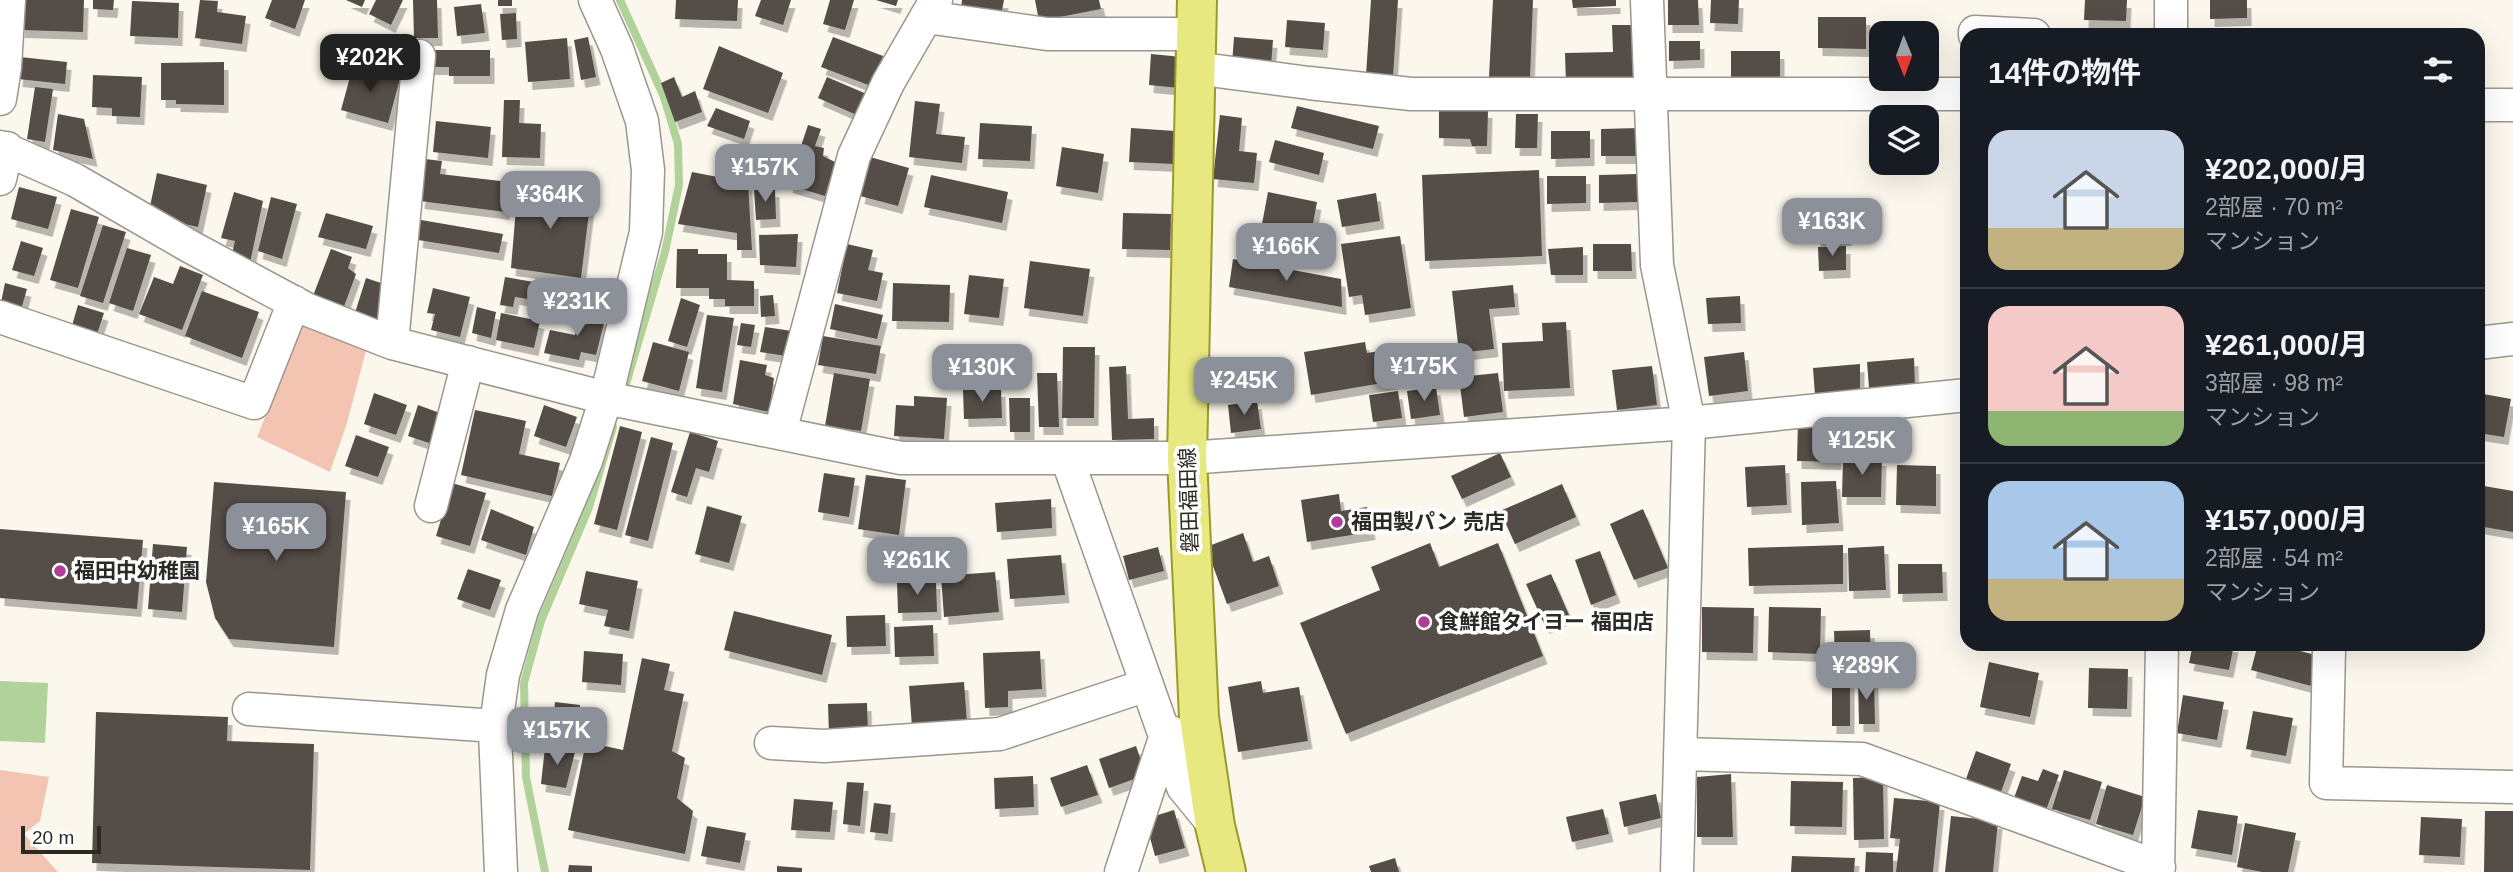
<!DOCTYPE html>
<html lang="ja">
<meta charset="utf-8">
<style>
:root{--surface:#171b24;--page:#20242c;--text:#f1f3f6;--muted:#9ea1a6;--line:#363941;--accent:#8c9099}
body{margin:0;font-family:Helvetica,"Noto Sans JP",sans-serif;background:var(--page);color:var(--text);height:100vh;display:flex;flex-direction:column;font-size:26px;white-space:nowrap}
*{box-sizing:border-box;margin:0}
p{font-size:23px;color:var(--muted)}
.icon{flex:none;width:38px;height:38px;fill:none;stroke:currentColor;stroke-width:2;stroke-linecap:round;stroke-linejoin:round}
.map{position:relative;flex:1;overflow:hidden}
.side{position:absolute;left:1960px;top:28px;width:525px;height:623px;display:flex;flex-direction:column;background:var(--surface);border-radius:21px;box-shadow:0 7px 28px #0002}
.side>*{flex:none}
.needle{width:46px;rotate:179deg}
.controls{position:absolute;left:1869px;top:21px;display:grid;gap:14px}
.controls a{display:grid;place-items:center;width:70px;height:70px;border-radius:14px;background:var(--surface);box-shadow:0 7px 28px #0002;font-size:35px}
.scale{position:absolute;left:21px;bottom:18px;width:80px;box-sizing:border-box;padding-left:7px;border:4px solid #2a2925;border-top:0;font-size:19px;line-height:24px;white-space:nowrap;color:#2a2925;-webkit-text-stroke:5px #fff;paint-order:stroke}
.price{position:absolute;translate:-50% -60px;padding:0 16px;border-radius:14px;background:var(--accent);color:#fff;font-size:23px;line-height:46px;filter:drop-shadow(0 2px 4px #0008)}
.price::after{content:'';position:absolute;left:50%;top:42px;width:21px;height:16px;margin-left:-10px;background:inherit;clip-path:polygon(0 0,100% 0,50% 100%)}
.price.current{background:#222;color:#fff}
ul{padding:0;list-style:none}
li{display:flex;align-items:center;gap:21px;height:175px;padding:0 28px}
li+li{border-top:2px solid var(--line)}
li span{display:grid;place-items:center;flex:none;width:196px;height:140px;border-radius:21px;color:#555}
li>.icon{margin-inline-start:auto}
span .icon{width:84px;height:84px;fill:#fffc;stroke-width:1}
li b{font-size:30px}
h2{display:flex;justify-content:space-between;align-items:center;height:84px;padding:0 28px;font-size:30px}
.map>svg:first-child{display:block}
.green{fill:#f2c4b1}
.water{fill:#b1d29a}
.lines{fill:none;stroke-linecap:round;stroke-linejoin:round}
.stream{stroke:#b1d29a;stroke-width:8}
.building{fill:#544d47;filter:url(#shadow)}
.minor-casing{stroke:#9b978e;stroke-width:35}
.major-casing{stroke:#9b9b2a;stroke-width:42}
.minor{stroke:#fff;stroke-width:32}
.major{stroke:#e8e880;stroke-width:38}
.poi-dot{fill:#af3e9a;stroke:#fff;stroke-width:2.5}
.labels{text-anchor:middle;stroke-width:7;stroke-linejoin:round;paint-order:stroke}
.street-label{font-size:21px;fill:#2a2925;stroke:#fff}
.poi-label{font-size:21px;font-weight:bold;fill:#2a2925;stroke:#fff;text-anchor:start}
</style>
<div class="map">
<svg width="2513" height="872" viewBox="0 0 2513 872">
<defs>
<filter id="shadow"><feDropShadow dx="4.5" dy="8" stdDeviation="0" flood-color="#0004"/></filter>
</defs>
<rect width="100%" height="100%" fill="#fbf7ed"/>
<path class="green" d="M303 324 367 347 347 423 330 472 257 437Z
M0 770 49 777 40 821 24 834 58 872H0Z"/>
<path class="water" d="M0 681 48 683 45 743 0 741Z"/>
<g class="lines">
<path class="stream" d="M620 0 664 97 678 144 679 185 665 252 623 394
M545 872 526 777 524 683 541 621 588 510 613 427"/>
</g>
<path class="building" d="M21 0H84L83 32 20 30Z
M93 0H114L113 10 93 9Z
M200 0 218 1 217 12 246 16 242 44 195 38Z
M272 0H305L295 29 265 18Z
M346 0H365L362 7Z
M376 0H403L391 25 369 14Z
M413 0H437L438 38H414Z
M498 0H512V6H498Z
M676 0H738L737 21 675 19Z
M761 0H791L783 25 755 16Z
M830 0H854L845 30 823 24Z
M876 0H898L896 6Z
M962 0H1004L1001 16 961 9Z
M1035 0H1099L1101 9 1039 21Z
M1371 0H1398L1393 77 1366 75Z
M1493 0H1533L1530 79 1489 77Z
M1572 0H1616V6L1573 8Z
M1668 0H1698L1699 25H1668Z
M1711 0H1739L1738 24 1710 23Z
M2085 0H2127L2126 21 2084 20Z
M2210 0H2247V18L2210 19Z
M132 1 179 3 178 38 130 36Z
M481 4 485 33 457 36 454 7Z
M516 13 517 39 502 40 500 14Z
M1818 17H1866V49L1818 48Z
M1287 20 1325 23 1323 50 1285 47Z
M1612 25H1633L1635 83 1566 85 1565 53 1613 52Z
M588 37 596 77 581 80 574 40Z
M833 37 883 56 871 86 821 67Z
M1234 37 1273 40 1271 67 1232 64Z
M567 38 570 79 528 82 525 42Z
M1669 41H1700V60L1669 61Z
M719 46 783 73 768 113 703 89Z
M430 50H490V76H449V67H430Z
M1731 51H1780V82H1731Z
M1151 54 1182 57 1179 88 1149 85Z
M20 57 67 62 65 84 18 79Z
M224 62V105L176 104V100H161V63Z
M353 66 400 79 388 123 341 110Z
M93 75 142 77 140 117 112 116V108L92 107Z
M674 77 682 97 695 91 702 112 675 122 661 83Z
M827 77 869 95 859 116 818 98Z
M35 87 53 89 45 142 27 139Z
M504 100H520L519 123 541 124 540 158 502 157Z
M915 101 940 104 936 134 965 137 962 163 909 157Z
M1297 106 1379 126 1373 149 1291 128Z
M716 108 750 121 744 139 707 126Z
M1439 109 1488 110 1487 146H1472L1470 139 1439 138Z
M58 114 84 119 93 159 53 150Z
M1516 114H1538L1537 148H1515Z
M1220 115 1242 118 1239 151 1257 153 1254 183 1213 179Z
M436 121 491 127 488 158 433 152Z
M980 123 1032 126 1030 161 978 159Z
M808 125 821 129 815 146 824 148 823 156 835 162 825 196 788 185Z
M1131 128 1175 131 1173 164 1129 162Z
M1639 128 1640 156H1601V129Z
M1551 131H1590V158L1551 159Z
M1275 140 1324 153 1319 175 1269 162Z
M1062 147 1104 154 1098 193 1056 186Z
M870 157 909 168 898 206 860 196Z
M425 159 442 161 440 174 509 182 505 212 420 201Z
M1539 170 1542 256 1425 261 1422 175Z
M692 172 748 183 752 250H737V233L678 224Z
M157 173 207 185 198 227 148 216Z
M1638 174V202L1599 203V175Z
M931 175 1008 192 1002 223 924 207Z
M1547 176H1586V203L1547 204Z
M518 184 591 196 581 278 511 268Z
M19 187 57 197 48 229 11 219Z
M775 189 776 219 756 220 754 190Z
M234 192 263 201 250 263 231 258 235 241 221 238Z
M1268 192 1317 202 1311 234 1262 224Z
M1376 193 1380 221 1342 227 1337 200Z
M271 197 297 204 282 259 258 251Z
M71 209 99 217 78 288 50 280Z
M326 213 373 226 366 249 318 237Z
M1123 213 1171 214 1170 250 1122 249Z
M421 220 503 234 499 253 418 240Z
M1847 223V238H1816V224Z
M103 225 126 232 103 303 80 296Z
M798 234 796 267 760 265 759 235Z
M1400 236 1411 308 1365 315 1362 295 1349 297 1341 244Z
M21 241 43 248 34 276 12 270Z
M847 244 873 250 868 270 883 273 877 301 837 293Z
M1593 244H1631L1632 271H1593Z
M1846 246V270L1819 271 1818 247Z
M1583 247V275H1551L1548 249Z
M127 248 151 255 133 311 109 303Z
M331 249 352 257 348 268 356 274 342 312 311 301Z
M677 249H698V254H727V280L754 281V306H725V299H709V288H676Z
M1233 259 1341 279 1342 307 1229 287Z
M1030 261 1090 269 1083 316 1024 308Z
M180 266 203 275 182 330 139 314 154 277 173 284Z
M969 275 1004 279 999 318 964 314Z
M505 277 551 285 548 302 515 297 513 307 500 305Z
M366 278 390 286 376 327 353 319Z
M5 283 27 289 20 313 0 307Z
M893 283 950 285 949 322 892 321Z
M560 284 577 286 572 313 555 311Z
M1513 285 1515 307 1489 309 1494 349 1459 353 1452 291Z
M433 288 470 297 460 337 431 330 435 314 427 313Z
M202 291 259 312 242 358 185 336Z
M773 295 775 316 761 317 760 296Z
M1740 296 1741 323 1708 324 1706 298Z
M681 298 700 305 687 347 668 341Z
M835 304 883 315 877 339 830 329Z
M78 305 104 313 96 337 71 329Z
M477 307 496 312 491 338 472 333Z
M580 311 605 319 596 355 581 352 579 360 544 353 550 330 575 335Z
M501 313 540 321 534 348 496 340Z
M707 315 734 318 722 392 696 388Z
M1566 322 1570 388 1504 391 1502 343 1543 341 1542 323Z
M741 323 755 325 751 347 737 345Z
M765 327 792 331 786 356 760 352Z
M823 336 881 346 876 374 818 365Z
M653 342 689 352 679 391 642 381Z
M1365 342 1367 353 1413 346 1419 377 1311 395 1304 352Z
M1063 347H1095L1094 418H1062Z
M1744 352 1748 391 1709 396 1704 357Z
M1914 358 1915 385 1869 388 1867 362Z
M740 360 767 365 765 375 774 378 769 412 733 404Z
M1211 361H1240L1241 388 1212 389Z
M1860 364V391L1815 395 1813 368Z
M1126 366 1128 419 1154 418V439L1112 440 1109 367Z
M1652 366 1657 405 1617 410 1612 370Z
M834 373 870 379 861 431 825 426Z
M1037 373H1057L1059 427H1039Z
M1498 373 1503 412 1464 417 1459 377Z
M1436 387 1440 415 1411 419 1407 391Z
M1001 389 1002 418 964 419 963 390Z
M1398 391 1402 418 1373 422 1369 395Z
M374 393 407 405 396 435 364 424Z
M2478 393 2511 399 2504 437 2478 433Z
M914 396 947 398 944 439 894 436 896 405 914 406Z
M1009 398H1030V432H1010Z
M1257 401 1261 429 1231 433 1228 405Z
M418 405 451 417 441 447 408 436Z
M544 405 577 417 566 447 534 436Z
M475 410 526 421 519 454 560 463 552 496 461 475Z
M1798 421 1837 422V462L1797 461Z
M620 426 642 432 617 530 594 524Z
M690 432 718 441 709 472 696 468 687 497 671 492Z
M356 435 389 447 378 477 345 466Z
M651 437 673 443 648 541 625 535Z
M1500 453 1511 477 1462 499 1451 476Z
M1843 457 1882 458 1881 497H1842Z
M1785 465 1787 505 1747 507 1745 467Z
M1897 465 1936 466V506L1896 505Z
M824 473 855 478 849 517 818 512Z
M866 475 906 480 899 535 858 529Z
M1836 481 1839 523 1802 525 1801 482Z
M214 482 346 492 334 647 229 639 215 618 206 582Z
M452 483 486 493 470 546 436 536Z
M1562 484 1576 517 1515 544 1500 511Z
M2478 485 2513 491V532L2478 526Z
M1339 494 1341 511 1367 507 1371 532 1307 542 1301 500Z
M1051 499 1052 528 997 532 995 503Z
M707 506 742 516 729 563 695 554Z
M491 509 534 527 526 555 481 540Z
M1643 509 1668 568 1634 580 1610 524Z
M0 529 143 540 137 609 0 598Z
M1243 533 1253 562 1269 556 1279 586 1227 604 1206 547Z
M1430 543 1439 567 1498 543 1543 656 1346 734 1300 623 1380 590 1371 567Z
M153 544 187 547 182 612 148 609Z
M1843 545V584L1749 586 1748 548Z
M1884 546 1886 590 1849 591 1848 548Z
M1158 547 1164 571 1129 580 1123 556Z
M1600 551 1616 595 1591 605 1575 560Z
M1061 555 1065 595 1010 599 1007 559Z
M1898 564H1942L1943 593 1898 594Z
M468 569 501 580 490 610 457 599Z
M586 571 638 581 629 631 604 626 608 610 579 604Z
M995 572 999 612 944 617 941 576Z
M1551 574 1569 615 1545 626 1526 584Z
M936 581 937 612 898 613 897 582Z
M1702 607 1754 608 1753 653 1702 652Z
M1769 607 1821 608 1820 654 1768 652Z
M734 611 832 635 822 675 724 650Z
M885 615 886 646 847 647 846 616Z
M933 625 934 656 895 657 894 627Z
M1870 630 1871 662 1835 663 1834 631Z
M2193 644H2234L2229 670 2189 663Z
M2258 644H2273L2323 657 2315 687 2251 670Z
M584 651 623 654 621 685 582 682Z
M1040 651 1042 689 1008 691V707L985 708 983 653Z
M642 658 670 664 664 690 684 694 672 751 685 758 677 798 693 811 685 854 568 830 586 742 623 750Z
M1989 662 2039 673 2030 717 1980 707Z
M2089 668 2128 669 2127 709 2088 708Z
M1850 680V726H1832V681Z
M1858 680H1874L1875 724H1859Z
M1261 681 1263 693 1299 687 1308 741 1238 752 1228 687Z
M964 682 967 723 912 727 909 686Z
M2183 695 2224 702 2217 740 2177 733Z
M555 702 580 705 577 736 552 733Z
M867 703 868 734 829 735 828 704Z
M2253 711 2293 718 2286 756 2246 749Z
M96 712 228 717 227 741 314 744 310 870 92 863Z
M1136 746 1146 775 1109 788 1099 759Z
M545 747 575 752 566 788 541 784Z
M1976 751 2011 764 2001 792 1966 779Z
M1087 765 1098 795 1061 807 1050 778Z
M2043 769 2059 775 2046 810 2014 798 2022 776 2038 781Z
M2064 770 2102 782 2090 820 2052 809Z
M1731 774 1733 837H1697V777Z
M1033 776 1034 807 995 809 994 778Z
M1883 777 1884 839 1854 840 1853 778Z
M1791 781 1843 782 1842 827 1790 826Z
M847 782 864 783 860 826 843 824Z
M2107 785 2145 797 2133 835 2096 824Z
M1656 794 1661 818 1624 827 1619 802Z
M1894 798 1940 802 1933 872H1896L1900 839 1890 838Z
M794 799 833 802 830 832 791 830Z
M874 803 891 805 888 834 870 832Z
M1603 809 1609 834 1572 842 1566 817Z
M1174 810 1185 848 1155 856 1145 819Z
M2198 810 2238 816 2232 855 2191 848Z
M2485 811H2513V872H2484Z
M1951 816 1998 821 1993 872H1945Z
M2421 817 2462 819 2460 857 2419 855Z
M2245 823 2296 833 2288 872H2262L2237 867Z
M707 826 746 833 740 863 701 856Z
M1866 852 1893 853V872H1865Z
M1792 856 1855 858 1854 872H1791Z
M1395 858 1399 872H1371L1369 866Z
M569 865 592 866V872H568Z
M777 866 802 868V872H777Z"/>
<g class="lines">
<defs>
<path id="minor" d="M1647 0 1657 265 1689 423 1677 872
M926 17 1047 34H1196
M1975 35V32L2034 35
M2171 35V0
M1194 68 1309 83 1411 94H1967
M0 99 5 67 9 0
M2478 105H2513
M0 147 75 180 189 246 308 310 392 343 606 398 901 458H1187L1689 423 1967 395
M0 179 7 148
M0 317 254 403 294 302
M392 343 419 56
M2478 343 2513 339
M780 432 854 156 888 83 936 0
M1067 458 1183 787 1215 826
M431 506 468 362
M2329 649 2326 783 2513 787
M249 709 496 726
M771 743 824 746 1000 734 1147 685
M1680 754 1862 759 2159 867
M501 872 495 732 503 675 522 610 586 461 606 398 646 232 648 170 642 121 617 49 595 0
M1121 872 1165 738 1171 732
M2158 872 2162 644"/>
<path id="major" d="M1197 0 1187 458 1199 717 1215 826 1226 872"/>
</defs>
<use href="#minor" class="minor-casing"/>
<use href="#major" class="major-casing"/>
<use href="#minor" class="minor"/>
<use href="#major" class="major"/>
</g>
<g class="poi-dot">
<circle cx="1337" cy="522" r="7"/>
<circle cx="60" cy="571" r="7"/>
<circle cx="1424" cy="622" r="7"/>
</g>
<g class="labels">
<g class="street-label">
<text transform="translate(1189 500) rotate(-92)" y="7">磐田福田線</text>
</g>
<g class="poi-label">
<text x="1351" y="529">福田製パン 売店</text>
<text x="74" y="578">福田中幼稚園</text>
<text x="1438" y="629">食鮮館タイヨー 福田店</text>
</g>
</g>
</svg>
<div class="controls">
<a><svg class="needle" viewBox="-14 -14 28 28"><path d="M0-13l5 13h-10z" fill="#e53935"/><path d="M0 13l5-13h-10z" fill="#9ea1a6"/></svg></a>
<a><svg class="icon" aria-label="layers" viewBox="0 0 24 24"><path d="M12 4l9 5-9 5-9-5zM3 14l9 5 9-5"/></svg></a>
</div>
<div class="scale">20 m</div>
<b class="price current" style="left:370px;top:94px">¥202K</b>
<b class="price" style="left:765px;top:204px">¥157K</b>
<b class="price" style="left:550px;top:231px">¥364K</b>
<b class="price" style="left:1832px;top:258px">¥163K</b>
<b class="price" style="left:1286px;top:283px">¥166K</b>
<b class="price" style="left:577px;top:338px">¥231K</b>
<b class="price" style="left:1424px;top:403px">¥175K</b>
<b class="price" style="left:982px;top:404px">¥130K</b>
<b class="price" style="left:1244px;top:417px">¥245K</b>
<b class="price" style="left:1862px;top:477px">¥125K</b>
<b class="price" style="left:276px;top:563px">¥165K</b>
<b class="price" style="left:917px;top:597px">¥261K</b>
<b class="price" style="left:1866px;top:702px">¥289K</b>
<b class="price" style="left:557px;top:767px">¥157K</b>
<section class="side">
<h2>14件の物件<svg class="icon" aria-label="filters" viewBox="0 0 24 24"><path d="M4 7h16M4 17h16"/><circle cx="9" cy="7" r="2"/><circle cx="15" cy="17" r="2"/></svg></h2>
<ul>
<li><span style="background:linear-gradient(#c9d6e8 70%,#c2b280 0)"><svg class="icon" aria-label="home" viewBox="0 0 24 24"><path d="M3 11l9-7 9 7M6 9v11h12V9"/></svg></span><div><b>¥202,000/月</b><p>2部屋 · 70 m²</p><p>マンション</p></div></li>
<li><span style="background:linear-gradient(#f6c9c9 75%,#8fb573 0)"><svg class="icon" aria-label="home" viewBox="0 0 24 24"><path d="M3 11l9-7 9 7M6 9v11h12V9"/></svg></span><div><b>¥261,000/月</b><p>3部屋 · 98 m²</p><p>マンション</p></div></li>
<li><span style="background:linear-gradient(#a9c7e8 70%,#c2b280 0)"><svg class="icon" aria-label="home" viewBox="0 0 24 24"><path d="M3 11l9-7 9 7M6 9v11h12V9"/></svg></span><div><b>¥157,000/月</b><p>2部屋 · 54 m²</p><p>マンション</p></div></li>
</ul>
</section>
</div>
